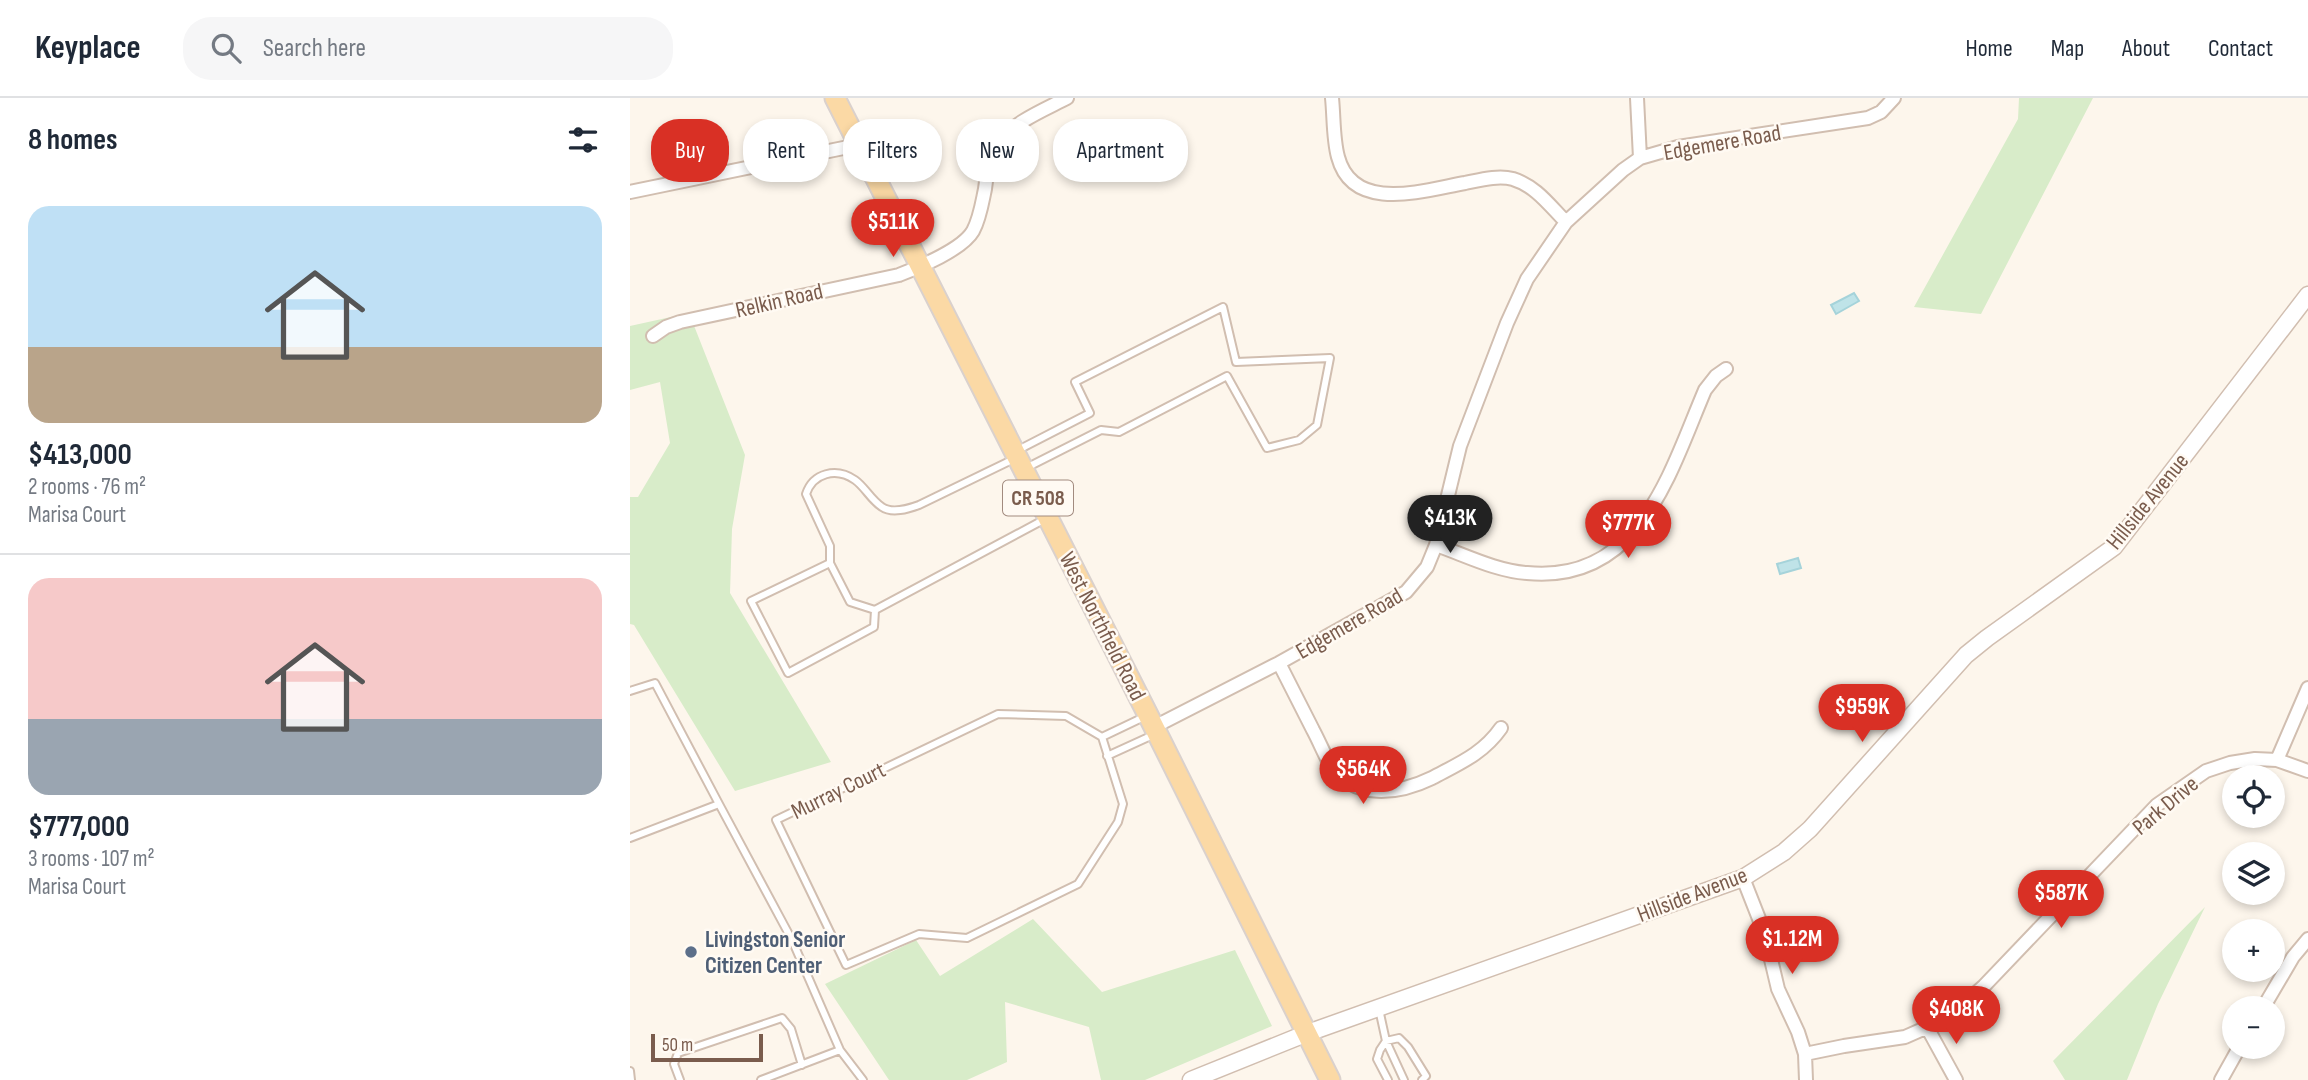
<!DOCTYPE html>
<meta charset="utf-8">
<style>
:root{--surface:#fff;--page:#f6f6f7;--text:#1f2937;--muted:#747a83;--line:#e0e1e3;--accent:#d93025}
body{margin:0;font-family:"Sofia Sans Condensed",sans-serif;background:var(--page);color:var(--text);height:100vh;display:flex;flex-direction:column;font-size:26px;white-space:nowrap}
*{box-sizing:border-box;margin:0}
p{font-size:23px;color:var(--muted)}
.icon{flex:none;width:38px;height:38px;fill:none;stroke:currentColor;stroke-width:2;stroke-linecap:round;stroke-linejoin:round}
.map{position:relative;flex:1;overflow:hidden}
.sheet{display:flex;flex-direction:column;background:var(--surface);width:630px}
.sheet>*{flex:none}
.hud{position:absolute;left:21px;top:21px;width:665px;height:63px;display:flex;gap:14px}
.controls{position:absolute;left:1592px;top:667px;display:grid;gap:14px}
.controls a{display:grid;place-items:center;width:63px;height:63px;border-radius:50%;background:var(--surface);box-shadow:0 4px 10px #0003;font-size:35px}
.scale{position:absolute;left:21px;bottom:18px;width:112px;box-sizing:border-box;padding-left:7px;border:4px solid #7a5c4d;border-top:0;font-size:19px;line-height:24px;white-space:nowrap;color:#7a5c4d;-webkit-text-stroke:5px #fffaf3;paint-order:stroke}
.price{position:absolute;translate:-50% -60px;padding:0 16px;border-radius:24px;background:var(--accent);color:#fff;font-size:23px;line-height:46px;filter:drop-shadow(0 2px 4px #0008)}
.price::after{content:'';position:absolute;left:50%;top:42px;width:21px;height:16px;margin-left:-10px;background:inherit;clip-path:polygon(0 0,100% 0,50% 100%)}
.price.current{background:#222;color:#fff}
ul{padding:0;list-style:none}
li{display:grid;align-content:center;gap:14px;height:371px;padding:0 28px}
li+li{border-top:2px solid var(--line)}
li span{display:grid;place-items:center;height:217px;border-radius:21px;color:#555}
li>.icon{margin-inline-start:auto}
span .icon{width:126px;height:126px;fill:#fffc;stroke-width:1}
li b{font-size:30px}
h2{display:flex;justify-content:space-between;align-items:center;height:84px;padding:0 28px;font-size:30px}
.tag{padding:0 24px;border-radius:28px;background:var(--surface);box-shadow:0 4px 10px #0003;font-size:24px;line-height:63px}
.tag.current{background:var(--accent);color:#fff}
header{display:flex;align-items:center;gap:42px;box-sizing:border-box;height:98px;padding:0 35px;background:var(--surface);border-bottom:2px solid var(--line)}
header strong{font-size:33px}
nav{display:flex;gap:38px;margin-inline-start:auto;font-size:24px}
.search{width:490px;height:63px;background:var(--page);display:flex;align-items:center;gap:18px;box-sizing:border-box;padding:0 24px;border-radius:28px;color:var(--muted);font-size:26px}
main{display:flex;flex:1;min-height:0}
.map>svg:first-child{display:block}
.green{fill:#d8ecc9}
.water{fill:#bfe3e8;stroke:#a5d3da;stroke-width:2}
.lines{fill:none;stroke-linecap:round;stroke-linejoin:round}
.service-casing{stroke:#d1beb0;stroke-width:10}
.minor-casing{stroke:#d1beb0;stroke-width:16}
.tertiary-casing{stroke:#d1beb0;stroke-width:19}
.primary-casing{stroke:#dad1cd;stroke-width:23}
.service{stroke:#fff;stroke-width:6}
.minor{stroke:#fff;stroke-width:12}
.tertiary{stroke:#fff;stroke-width:16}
.primary{stroke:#fbd9a5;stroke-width:19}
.service-dot{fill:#5c6f8a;stroke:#fffaf3;stroke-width:2.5}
.labels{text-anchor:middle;stroke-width:5;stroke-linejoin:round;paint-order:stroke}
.shield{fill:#fffaf3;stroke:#a28b7f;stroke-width:2}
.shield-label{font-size:21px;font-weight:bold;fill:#7a5c4d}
.street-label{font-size:23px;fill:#7a5c4d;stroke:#fffaf3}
.service-label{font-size:23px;font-weight:bold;fill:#4e5e75;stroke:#fffaf3;text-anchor:start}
</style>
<header>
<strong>Keyplace</strong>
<div class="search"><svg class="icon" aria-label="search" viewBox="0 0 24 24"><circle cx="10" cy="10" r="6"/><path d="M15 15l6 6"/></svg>Search here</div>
<nav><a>Home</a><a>Map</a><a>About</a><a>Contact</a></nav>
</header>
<main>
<section class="sheet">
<h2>8 homes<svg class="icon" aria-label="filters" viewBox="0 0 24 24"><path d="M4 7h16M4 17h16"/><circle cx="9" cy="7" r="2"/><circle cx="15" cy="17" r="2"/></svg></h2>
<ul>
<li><span style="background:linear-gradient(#bfe0f5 65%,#b9a48a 0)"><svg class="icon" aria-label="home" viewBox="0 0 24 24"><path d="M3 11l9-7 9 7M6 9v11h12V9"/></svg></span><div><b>$413,000</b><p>2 rooms · 76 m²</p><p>Marisa Court</p></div></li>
<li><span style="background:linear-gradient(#f6c9c9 65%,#9aa5b1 0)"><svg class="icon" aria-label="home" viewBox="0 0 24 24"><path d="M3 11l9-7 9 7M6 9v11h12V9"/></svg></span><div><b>$777,000</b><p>3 rooms · 107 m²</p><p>Marisa Court</p></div></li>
</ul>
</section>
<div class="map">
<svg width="1678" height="982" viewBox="0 0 1678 982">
<rect width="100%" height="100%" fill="#fdf6ec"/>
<path class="green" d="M1389 0H1463L1351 216 1284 209 1388 21Z
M59 215 115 357 102 431 100 495 201 664 105 693 4 527 0 526V399H8L40 345 30 284 0 292V228Z
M1575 809 1528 906 1497 982H1435L1423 963Z
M403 821 472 894 605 852 642 928 515 982H471L459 929 375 904 377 964 337 982H259L195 886 286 842 310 878Z"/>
<path class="water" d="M1224 195 1229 203 1206 216 1201 207Z
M1168 460 1171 470 1150 476 1147 466Z"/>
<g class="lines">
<defs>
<path id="service" d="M388 352 460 315 445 284 593 209 606 264 700 260 687 327 669 342 637 350 597 278 489 334 471 332 396 370
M386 360 289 407C278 411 262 416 252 409 241 402 235 389 225 382 206 369 183 375 176 396L200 448V465L220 504 245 512 417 420
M200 465 121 503 158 575 244 529 245 512
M0 593 25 585 89 706
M368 616 436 618 472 639 493 706 488 724 448 786 337 840 289 836 216 867 146 722Z
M472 639 516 618
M477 658 523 637
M0 740 89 706 162 842 210 952 233 982
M749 911 756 943 774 982
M0 973 1 982
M50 982 44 966 48 955 152 920 161 931 172 967
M131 982 210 952
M758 982 747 961 750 952 756 943 769 940 778 949 796 978 792 982"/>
<path id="minor" d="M702 0C704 19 703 41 708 59 723 116 795 92 835 85 850 82 868 77 883 81 906 88 920 108 936 124
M1007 0 1010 60
M0 94 228 47
M23 238 36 229 50 224 269 177C289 169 332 152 343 133 350 120 352 105 355 91 357 75 359 58 369 44 384 24 414 12 437 0
M806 447C835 457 866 473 897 475 1010 486 1040 374 1075 292L1086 278 1096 271
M649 565C660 587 672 610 683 632 689 643 694 656 700 666 723 703 769 696 802 680 828 666 853 656 871 630
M524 629 649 565 776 494 797 469 806 447 830 348 877 225 897 181 936 124 993 72 1010 60 1048 49 1238 20 1251 14 1264 0
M1647 662 1678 590
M1113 780 1135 836 1148 891 1168 934 1175 956 1176 982
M1633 910 1663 859 1678 841
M1298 931 1326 982
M1175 956 1214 948 1275 939 1318 920 1354 888 1527 707 1576 673 1600 665 1625 661 1647 662 1678 673
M1591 982 1610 948"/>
<path id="tertiary" d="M561 982 675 936 1113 780 1154 754 1180 731 1336 557 1357 540 1484 449 1678 197"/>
<path id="primary" d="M205 0 518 617 700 982"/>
</defs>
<use href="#service" class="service-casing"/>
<use href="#minor" class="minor-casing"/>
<use href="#tertiary" class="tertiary-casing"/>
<use href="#primary" class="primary-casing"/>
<use href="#service" class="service"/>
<use href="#minor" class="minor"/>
<use href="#tertiary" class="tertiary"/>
<use href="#primary" class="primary"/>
</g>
<circle class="service-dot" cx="61" cy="854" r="7"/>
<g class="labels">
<rect class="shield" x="373" y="382.5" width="70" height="35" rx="5"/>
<g class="shield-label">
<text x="408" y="407">CR 508</text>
</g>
<g class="street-label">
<text transform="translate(1092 44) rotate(-10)" y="8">Edgemere Road</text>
<text transform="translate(149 202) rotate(-13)" y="8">Relkin Road</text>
<text transform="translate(1517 403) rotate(-51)" y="8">Hillside Avenue</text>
<text transform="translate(719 525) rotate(-30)" y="8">Edgemere Road</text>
<text transform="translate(473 528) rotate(63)" y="8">West Northfield Road</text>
<text transform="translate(208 692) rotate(-26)" y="8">Murray Court</text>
<text transform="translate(1535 707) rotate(-40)" y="8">Park Drive</text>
<text transform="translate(1062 796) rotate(-21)" y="8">Hillside Avenue</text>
</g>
<g class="service-label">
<text x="75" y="849">Livingston Senior<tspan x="75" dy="26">Citizen Center</tspan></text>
</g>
</g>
</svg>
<div class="controls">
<a><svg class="icon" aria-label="locate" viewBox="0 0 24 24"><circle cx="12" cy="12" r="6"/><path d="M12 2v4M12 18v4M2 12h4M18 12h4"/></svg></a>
<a><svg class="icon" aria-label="layers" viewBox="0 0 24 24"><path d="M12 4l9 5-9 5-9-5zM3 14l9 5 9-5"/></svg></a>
<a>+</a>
<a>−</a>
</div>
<div class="scale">50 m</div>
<b class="price" style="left:263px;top:161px">$511K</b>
<b class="price current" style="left:820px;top:457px">$413K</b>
<b class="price" style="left:998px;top:462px">$777K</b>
<b class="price" style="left:1232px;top:646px">$959K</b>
<b class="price" style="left:733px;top:708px">$564K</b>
<b class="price" style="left:1431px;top:832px">$587K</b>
<b class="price" style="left:1162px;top:878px">$1.12M</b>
<b class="price" style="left:1326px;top:948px">$408K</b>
<div class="hud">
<a class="tag current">Buy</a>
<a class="tag">Rent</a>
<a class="tag">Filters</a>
<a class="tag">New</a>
<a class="tag">Apartment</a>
</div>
</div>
</main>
